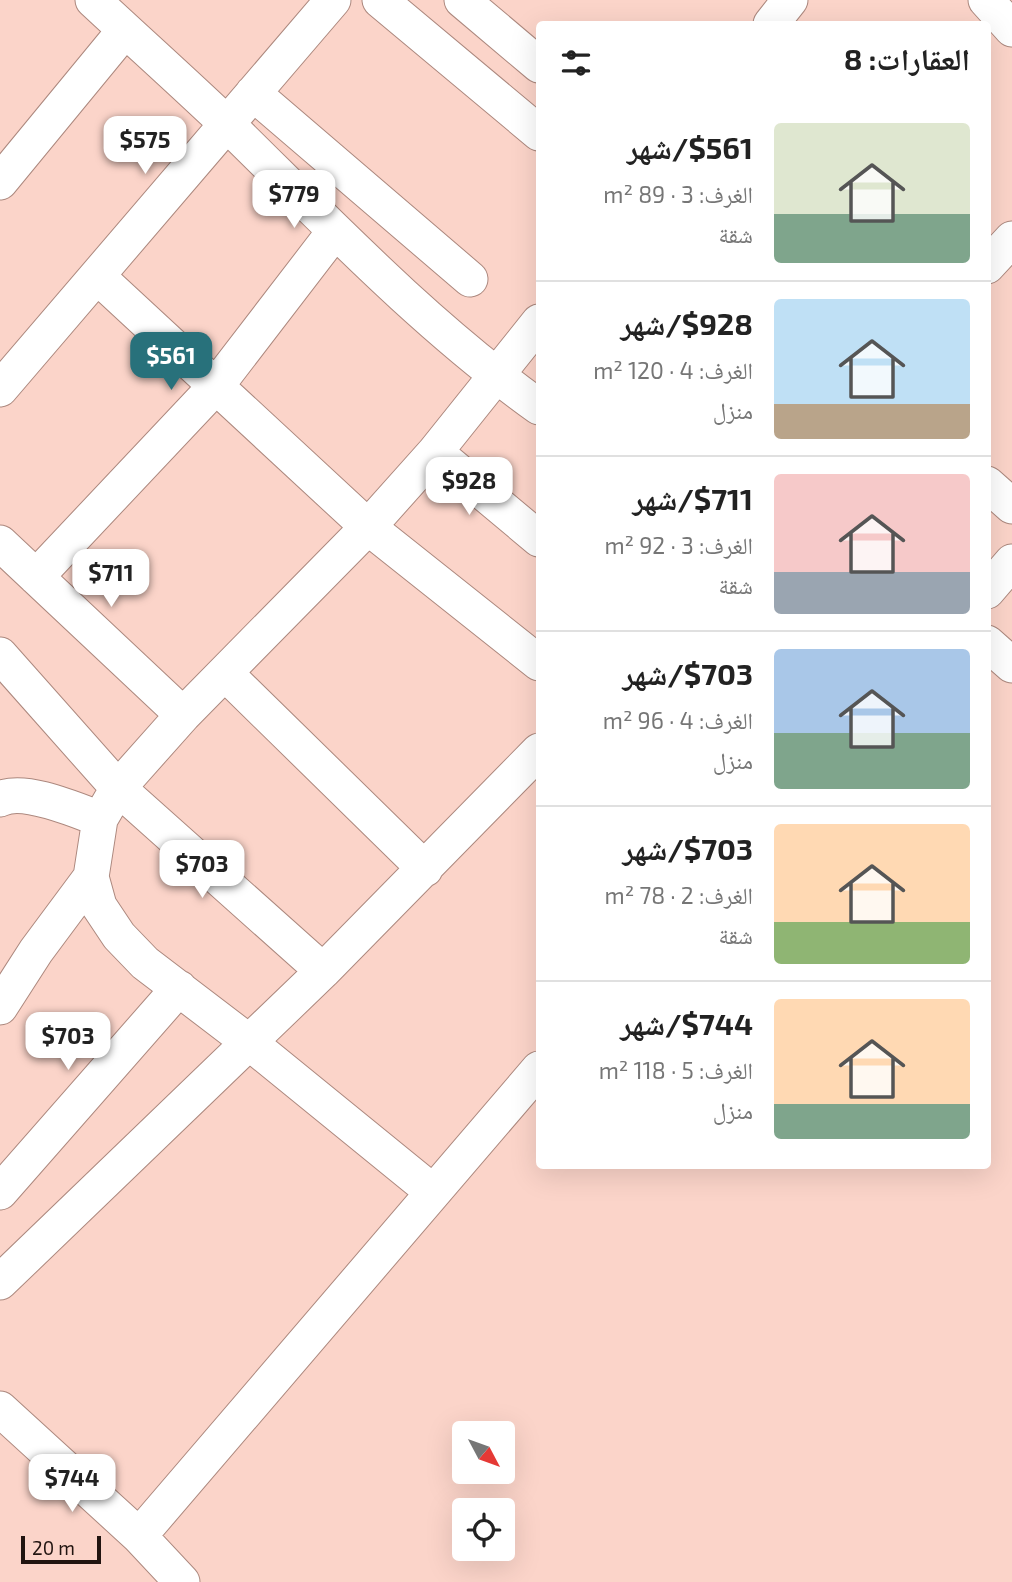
<!DOCTYPE html>
<html lang="ar">
<meta charset="utf-8">
<style>
:root{--surface:#fff;--page:#f2f2f2;--text:#222;--muted:#767676;--line:#e0e0e0;--accent:#28717b}
body{margin:0;font-family:"Exo 2","Noto Naskh Arabic",sans-serif;background:var(--page);color:var(--text);direction:rtl;height:100vh;display:flex;flex-direction:column;font-size:26px;white-space:nowrap}
*{box-sizing:border-box;margin:0}
p{font-size:23px;color:var(--muted)}
.icon{flex:none;width:38px;height:38px;fill:none;stroke:currentColor;stroke-width:2;stroke-linecap:round;stroke-linejoin:round}
.map{position:relative;flex:1;overflow:hidden;direction:ltr}
.panel{position:absolute;left:536px;top:21px;width:455px;height:1148px;display:flex;flex-direction:column;background:var(--surface);border-radius:7px;box-shadow:0 7px 28px #0002;direction:rtl}
.panel>*{flex:none}
.needle{width:46px;rotate:131deg}
.buttons{position:absolute;left:452px;top:1421px;display:grid;gap:14px}
.buttons a{display:grid;place-items:center;width:63px;height:63px;border-radius:7px;background:var(--surface);box-shadow:0 7px 28px #0002;font-size:35px}
.scale{position:absolute;left:21px;bottom:18px;width:80px;box-sizing:border-box;padding-left:7px;border:4px solid #211410;border-top:0;font-size:19px;line-height:24px;white-space:nowrap;color:#211410;-webkit-text-stroke:5px #fbd4c9;paint-order:stroke}
.price{position:absolute;translate:-50% -60px;padding:0 16px;border-radius:14px;background:#fff;color:#222;font-size:23px;line-height:46px;filter:drop-shadow(0 2px 4px #0008)}
.price::after{content:'';position:absolute;left:50%;top:42px;width:21px;height:16px;margin-left:-10px;background:inherit;clip-path:polygon(0 0,100% 0,50% 100%)}
.price.selected{background:var(--accent);color:#fff}
ul{padding:0;list-style:none}
li{display:flex;align-items:center;gap:21px;height:175px;padding:0 21px}
li+li{border-top:2px solid var(--line)}
li span{display:grid;place-items:center;flex:none;width:196px;height:140px;border-radius:7px;color:#555}
li>.icon{margin-inline-start:auto}
span .icon{width:84px;height:84px;fill:#fffc;stroke-width:1}
li b{font-size:30px}
h2{display:flex;justify-content:space-between;align-items:center;height:84px;padding:0 21px;font-size:30px}
.map>svg:first-child{display:block}
.lines{fill:none;stroke-linecap:round;stroke-linejoin:round}
.minor-casing{stroke:#ac887e;stroke-width:37}
.minor{stroke:#fff;stroke-width:35}
</style>
<div class="map">
<svg width="1012" height="1582" viewBox="0 0 1012 1582">
<rect width="100%" height="100%" fill="#fbd4c9"/>
<g class="lines">
<defs>
<path id="minor" d="M93 0C138 42 184 83 229 126 328 223 426 326 539 407
M380 0 539 133
M462 0 539 65
M986 0 1012 29
M771 24 790 0
M253 93 470 279
M0 182 125 30
M987 266 1012 239
M97 276 368 527 539 663
M0 389 333 0
M435 452 539 539
M987 484 1012 506
M0 543 183 715
M36 577 216 386 335 231
M987 591 1012 562
M987 643 1012 665
M0 655 118 788 323 971
M225 673 425 869
M0 799C24 787 76 810 100 819
M0 1007 36 951 91 877
M0 1192 179 988
M433 1192 250 1043 145 963 119 936 99 906 91 877 100 819 118 788 183 715 368 527 435 452 539 322
M0 1282 323 971 539 751
M0 1409 139 1536 182 1582
M139 1536 539 1069"/>
</defs>
<use href="#minor" class="minor-casing"/>
<use href="#minor" class="minor"/>
</g>
</svg>
<div class="buttons">
<a><svg class="needle" viewBox="-14 -14 28 28"><path d="M0-13l5 13h-10z" fill="#e53935"/><path d="M0 13l5-13h-10z" fill="#767676"/></svg></a>
<a><svg class="icon" aria-label="locate" viewBox="0 0 24 24"><circle cx="12" cy="12" r="6"/><path d="M12 2v4M12 18v4M2 12h4M18 12h4"/></svg></a>
</div>
<div class="scale">20 m</div>
<b class="price" style="left:145px;top:176px">$575</b>
<b class="price" style="left:294px;top:230px">$779</b>
<b class="price selected" style="left:171px;top:392px">$561</b>
<b class="price" style="left:469px;top:517px">$928</b>
<b class="price" style="left:111px;top:609px">$711</b>
<b class="price" style="left:202px;top:900px">$703</b>
<b class="price" style="left:68px;top:1072px">$703</b>
<b class="price" style="left:72px;top:1514px">$744</b>
<section class="panel">
<h2>العقارات: 8<svg class="icon" aria-label="filters" viewBox="0 0 24 24"><path d="M4 7h16M4 17h16"/><circle cx="9" cy="7" r="2"/><circle cx="15" cy="17" r="2"/></svg></h2>
<ul>
<li><span style="background:linear-gradient(#dfe7d0 65%,#7fa58c 0)"><svg class="icon" aria-label="home" viewBox="0 0 24 24"><path d="M3 11l9-7 9 7M6 9v11h12V9"/></svg></span><div><b>$561/شهر</b><p>الغرف: 3 · 89 m²</p><p>شقة</p></div></li>
<li><span style="background:linear-gradient(#bfe0f5 75%,#b9a48a 0)"><svg class="icon" aria-label="home" viewBox="0 0 24 24"><path d="M3 11l9-7 9 7M6 9v11h12V9"/></svg></span><div><b>$928/شهر</b><p>الغرف: 4 · 120 m²</p><p>منزل</p></div></li>
<li><span style="background:linear-gradient(#f6c9c9 70%,#9aa5b1 0)"><svg class="icon" aria-label="home" viewBox="0 0 24 24"><path d="M3 11l9-7 9 7M6 9v11h12V9"/></svg></span><div><b>$711/شهر</b><p>الغرف: 3 · 92 m²</p><p>شقة</p></div></li>
<li><span style="background:linear-gradient(#a9c7e8 60%,#7fa58c 0)"><svg class="icon" aria-label="home" viewBox="0 0 24 24"><path d="M3 11l9-7 9 7M6 9v11h12V9"/></svg></span><div><b>$703/شهر</b><p>الغرف: 4 · 96 m²</p><p>منزل</p></div></li>
<li><span style="background:linear-gradient(#ffd9b3 70%,#8fb573 0)"><svg class="icon" aria-label="home" viewBox="0 0 24 24"><path d="M3 11l9-7 9 7M6 9v11h12V9"/></svg></span><div><b>$703/شهر</b><p>الغرف: 2 · 78 m²</p><p>شقة</p></div></li>
<li><span style="background:linear-gradient(#ffd9b3 75%,#7fa58c 0)"><svg class="icon" aria-label="home" viewBox="0 0 24 24"><path d="M3 11l9-7 9 7M6 9v11h12V9"/></svg></span><div><b>$744/شهر</b><p>الغرف: 5 · 118 m²</p><p>منزل</p></div></li>
</ul>
</section>
</div>
